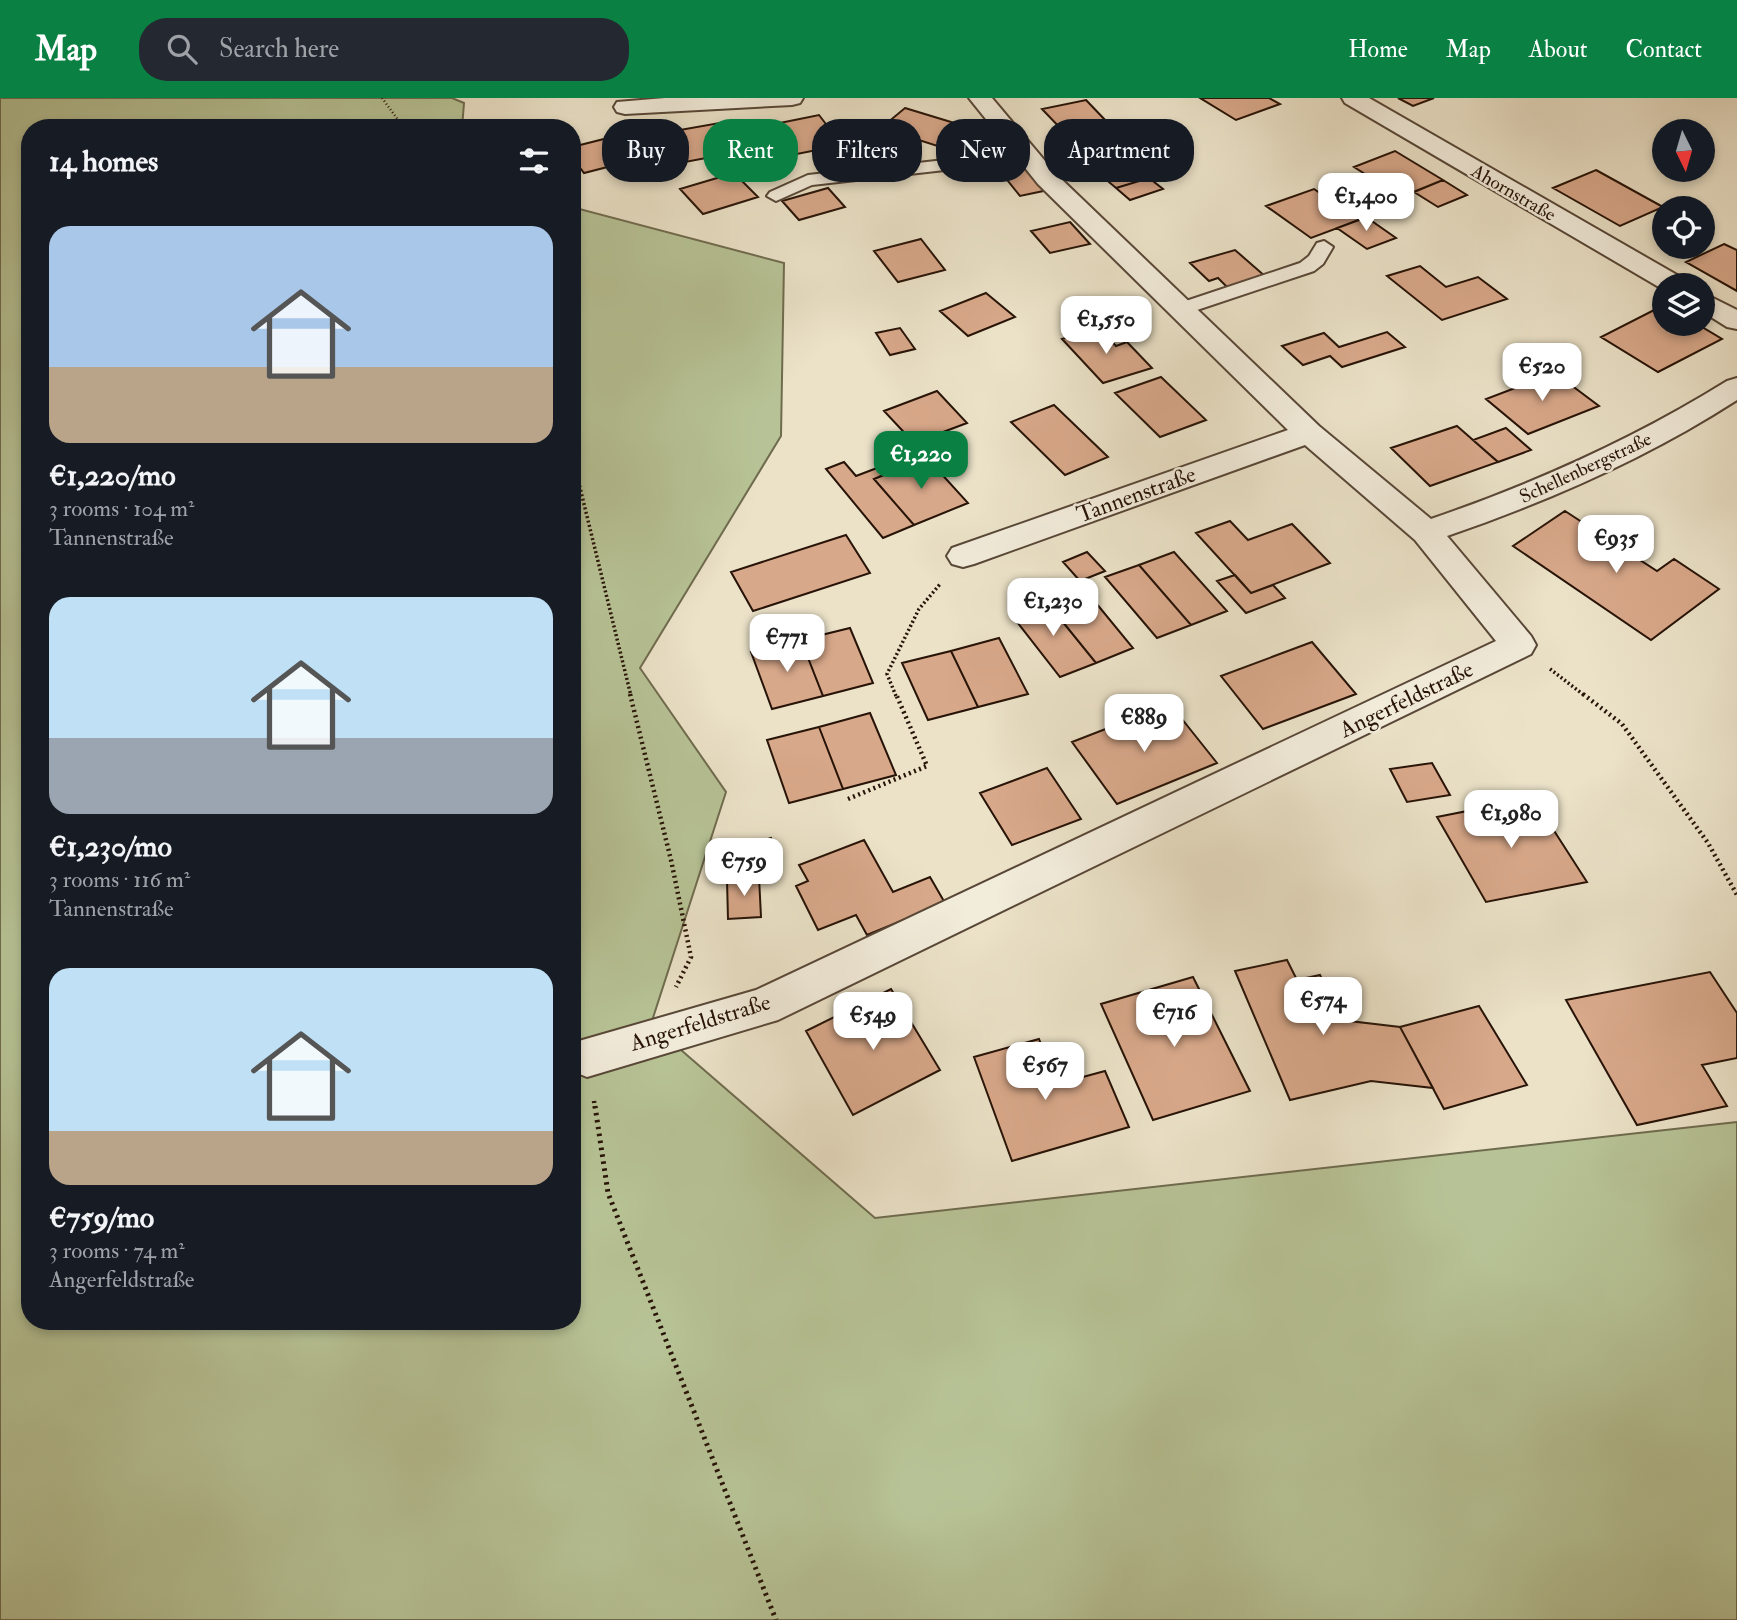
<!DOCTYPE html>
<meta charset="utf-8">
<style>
:root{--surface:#171b24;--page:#242831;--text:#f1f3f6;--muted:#9ea1a6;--accent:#0b8043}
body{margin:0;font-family:"IM FELL Double Pica",serif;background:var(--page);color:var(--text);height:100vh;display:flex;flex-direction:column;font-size:26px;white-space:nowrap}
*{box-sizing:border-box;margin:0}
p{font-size:23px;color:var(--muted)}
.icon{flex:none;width:38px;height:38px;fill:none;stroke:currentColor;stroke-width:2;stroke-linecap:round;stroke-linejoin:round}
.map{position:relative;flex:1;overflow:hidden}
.panel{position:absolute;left:21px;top:21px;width:560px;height:1211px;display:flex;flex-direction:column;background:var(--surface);border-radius:28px;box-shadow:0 4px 10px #0003}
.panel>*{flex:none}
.top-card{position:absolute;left:602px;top:21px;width:665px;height:63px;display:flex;gap:14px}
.needle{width:46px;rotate:175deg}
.fabs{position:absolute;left:1652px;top:21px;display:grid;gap:14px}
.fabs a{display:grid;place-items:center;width:63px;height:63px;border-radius:50%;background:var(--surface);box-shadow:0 4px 10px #0003;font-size:35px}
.price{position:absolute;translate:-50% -60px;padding:0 16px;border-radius:14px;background:#fff;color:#222;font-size:23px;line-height:46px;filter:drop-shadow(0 2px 4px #0008)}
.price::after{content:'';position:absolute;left:50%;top:42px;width:21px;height:16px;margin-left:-10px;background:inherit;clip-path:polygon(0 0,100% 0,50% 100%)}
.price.current{background:var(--accent);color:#fff}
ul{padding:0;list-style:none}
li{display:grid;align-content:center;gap:14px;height:371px;padding:0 28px}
li span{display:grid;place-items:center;height:217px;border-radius:21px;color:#555}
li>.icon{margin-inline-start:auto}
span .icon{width:126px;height:126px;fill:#fffc;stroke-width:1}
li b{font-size:30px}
h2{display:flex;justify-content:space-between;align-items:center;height:84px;padding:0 28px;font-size:30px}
.chip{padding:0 24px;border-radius:28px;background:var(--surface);box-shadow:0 4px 10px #0003;font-size:24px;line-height:63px}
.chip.current{background:var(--accent);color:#fff}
header{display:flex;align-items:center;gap:42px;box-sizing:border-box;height:98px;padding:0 35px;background:var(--accent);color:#fff}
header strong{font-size:33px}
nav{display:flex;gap:38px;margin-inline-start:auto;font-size:24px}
.search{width:490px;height:63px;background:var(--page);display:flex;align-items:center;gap:18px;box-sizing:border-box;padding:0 24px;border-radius:28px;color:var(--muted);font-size:26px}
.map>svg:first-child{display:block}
.green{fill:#b7c396;stroke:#6f6b4e;stroke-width:2}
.building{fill:#d8a88a;stroke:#271307;stroke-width:2}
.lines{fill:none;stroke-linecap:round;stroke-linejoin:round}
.service-casing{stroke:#584737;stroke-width:4}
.minor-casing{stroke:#584737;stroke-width:4}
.path-far3{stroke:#271307;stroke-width:2.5;stroke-dasharray:1 2.5;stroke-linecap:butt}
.path-far2{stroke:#271307;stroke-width:3.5;stroke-dasharray:2 2.5;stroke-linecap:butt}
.path-far1{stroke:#271307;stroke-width:4.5;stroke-dasharray:2 3.5;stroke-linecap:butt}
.path{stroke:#271307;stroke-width:5;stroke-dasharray:2.5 4.5;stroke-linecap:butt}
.service{fill:#f2ecdb;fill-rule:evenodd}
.minor{fill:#f2ecdb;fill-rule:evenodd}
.labels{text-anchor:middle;stroke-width:5;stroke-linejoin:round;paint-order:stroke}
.far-street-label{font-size:19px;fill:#271307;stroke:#f2ecdb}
.street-label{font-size:23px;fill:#271307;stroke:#f2ecdb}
</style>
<header>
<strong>Map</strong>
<div class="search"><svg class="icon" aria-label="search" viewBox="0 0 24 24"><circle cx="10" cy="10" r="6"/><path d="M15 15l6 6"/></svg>Search here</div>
<nav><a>Home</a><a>Map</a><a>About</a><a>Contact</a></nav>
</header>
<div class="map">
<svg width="1737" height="1522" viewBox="0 0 1737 1522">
<rect width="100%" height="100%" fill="#ebe2c8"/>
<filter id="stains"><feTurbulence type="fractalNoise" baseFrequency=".00286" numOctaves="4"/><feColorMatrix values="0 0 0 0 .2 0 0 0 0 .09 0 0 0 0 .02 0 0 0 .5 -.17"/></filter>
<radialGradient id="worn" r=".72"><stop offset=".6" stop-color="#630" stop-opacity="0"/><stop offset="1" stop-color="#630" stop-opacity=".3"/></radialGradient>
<path class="green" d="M0 0H452L464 5 462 30H30V1223H572V109L784 165 781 338 640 570 726 694 651 926 875 1120 1737 1024V1522H0Z"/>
<path class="building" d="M1200 0H1269L1280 6 1236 22Z
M1398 0H1434L1413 8Z
M1086 2 1107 24 1063 33 1042 11Z
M905 10 974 31 950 52 881 30Z
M819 17 842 47 792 57 770 27Z
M725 24 743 53 680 65 663 35Z
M616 38 635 62 584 75 572 59V49Z
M1137 41 1176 72 1116 90 1078 58Z
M1395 53 1443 82 1401 99 1354 69Z
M1026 66 1048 92 1020 98 999 72Z
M1596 72 1663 109 1620 128 1553 90Z
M734 75 758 99 703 116 680 91Z
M1149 80 1163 91 1130 102 1116 90Z
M1443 82 1467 97 1438 109 1414 94Z
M828 90 845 109 799 122 782 103Z
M1314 91 1359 122 1311 140 1266 108Z
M1366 119 1396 140 1367 151 1337 130Z
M1070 124 1090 146 1050 155 1031 133Z
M921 141 945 172 898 184 874 153Z
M1724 146 1737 152V193L1686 164Z
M1235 152 1266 179 1228 190 1218 180 1209 183 1190 165Z
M1420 168 1446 189 1478 179 1507 201 1442 222 1387 178Z
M986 195 1015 219 968 238 940 213Z
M1664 207V226H1697L1722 241 1658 274 1601 239Z
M900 230 915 251 890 257 876 235Z
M1099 230 1116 248 1127 244 1152 270 1103 285 1062 241Z
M1387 234 1405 249 1342 269 1330 258 1303 267 1282 248 1324 235 1339 249Z
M1555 275 1599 308 1528 336 1486 301Z
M1161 279 1206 322 1160 339 1115 295Z
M937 293 967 325 914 345 884 313Z
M1054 307 1108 359 1065 377 1011 324Z
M1457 328 1498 364 1430 388 1391 350Z
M1506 330 1531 352 1498 364 1473 342Z
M927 360 968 405 914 427 874 381Z
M844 364 856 378 877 370 883 377 874 381 914 427 883 440 826 371Z
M1565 413 1657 473 1674 461 1719 491 1651 542 1513 448Z
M1230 423 1248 442 1292 426 1330 465 1251 495 1196 435Z
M846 437 870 475 753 513 731 474Z
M1087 454 1105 473 1080 483 1063 464Z
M1174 454 1227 513 1191 527 1139 467Z
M1139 467 1191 527 1157 540 1105 479Z
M1235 477 1251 495 1273 487 1285 500 1246 515 1217 483Z
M1082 488 1133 550 1096 565 1045 502Z
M1045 502 1096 565 1060 579 1010 515Z
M850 530 873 585 823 598 801 542Z
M999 540 1028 596 978 609 951 553Z
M801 542 823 598 772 611 751 554Z
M1312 544 1356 596 1263 631 1221 578Z
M951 553 978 609 928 622 902 565Z
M1170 606 1217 665 1117 706 1072 644Z
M870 615 896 677 843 691 819 629Z
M819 629 843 691 789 705 767 642Z
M1432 665 1450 697 1407 704 1390 671Z
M1047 670 1081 721 1012 747 980 695Z
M1533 700 1587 784 1486 804 1437 719Z
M771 740 780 760 742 774 733 752Z
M864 742 893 794 930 779 945 805 867 837 856 817 818 832 796 788 808 783 799 767Z
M759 779 761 819 728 821 727 782Z
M1287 862 1297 882 1320 877 1341 922 1400 929 1433 990 1371 983 1290 1002 1235 873Z
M1710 874 1737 915V960L1702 967 1727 1008 1637 1027 1566 902Z
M1193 879 1250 993 1153 1022 1101 906Z
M891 891 940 972 853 1017 806 933Z
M1479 908 1527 987 1444 1011 1400 929Z
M1039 941 1057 986 1105 973 1129 1029 1012 1063 974 959Z"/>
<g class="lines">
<defs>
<path id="service" d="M1028 53 1037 58 1034 62 812 87 776 103 767 98 770 94 808 77Z
M1324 143 1333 149 1323 166 1314 173 1188 215 1181 217 1171 211 1174 207 1300 165 1309 158 1317 145Z"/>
<path id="minor" d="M665 0H803L800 5 792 7 625 16 617 14 614 9 617 4Z
M969 0H992L1056 76 1319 328 1431 421C1535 385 1634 341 1727 283L1737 280V302C1647 360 1549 403 1447 438L1531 538 1536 547 1531 556 778 922 587 979 572 973V945L756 892 1496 543 1415 442 1305 347 974 466 963 469 952 466 947 458 952 450 1288 332 1038 86Z
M1342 0H1369L1684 181 1688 187H1664V192L1345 5Z
M1703 195 1737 212V231L1727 229 1703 214Z"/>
</defs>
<use href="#service" class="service-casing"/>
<use href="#minor" class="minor-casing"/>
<path class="path-far3" d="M382 0 404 30"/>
<path class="path-far2" d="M572 357 631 598
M1550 571 1585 598
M896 598 887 576 919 511 941 485"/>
<path class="path-far1" d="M630 596 671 762 691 859 676 889
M1583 596 1622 626 1708 745 1737 797
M848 701 927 668 896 596
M594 1003 595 1010"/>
<path class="path" d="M595 1008 608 1095 776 1522"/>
<use href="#service" class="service"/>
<use href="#minor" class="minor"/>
</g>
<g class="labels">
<g class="far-street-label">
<text transform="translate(1514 94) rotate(30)" y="7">Ahornstraße</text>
<text transform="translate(1585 369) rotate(-25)" y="7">Schellenbergstraße</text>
</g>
<g class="street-label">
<text transform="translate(1136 396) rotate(-20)" y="8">Tannenstraße</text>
<text transform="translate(1406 601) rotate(-26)" y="8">Angerfeldstraße</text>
<text transform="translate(700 924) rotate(-17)" y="8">Angerfeldstraße</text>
</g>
</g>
<rect width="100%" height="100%" filter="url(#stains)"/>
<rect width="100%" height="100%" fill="url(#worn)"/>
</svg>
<div class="fabs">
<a><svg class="needle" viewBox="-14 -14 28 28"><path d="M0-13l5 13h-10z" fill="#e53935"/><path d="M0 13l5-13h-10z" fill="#9ea1a6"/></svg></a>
<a><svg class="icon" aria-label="locate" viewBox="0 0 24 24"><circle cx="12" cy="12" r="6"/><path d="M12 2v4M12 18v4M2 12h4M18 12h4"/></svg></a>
<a><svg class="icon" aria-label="layers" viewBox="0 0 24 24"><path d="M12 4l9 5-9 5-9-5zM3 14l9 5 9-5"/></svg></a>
</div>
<b class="price" style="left:1366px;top:135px">€1,400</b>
<b class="price" style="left:1106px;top:258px">€1,550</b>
<b class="price" style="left:1542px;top:305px">€520</b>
<b class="price current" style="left:921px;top:393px">€1,220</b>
<b class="price" style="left:1616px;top:477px">€935</b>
<b class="price" style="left:1053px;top:540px">€1,230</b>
<b class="price" style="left:787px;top:576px">€771</b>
<b class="price" style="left:1144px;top:656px">€889</b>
<b class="price" style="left:1511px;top:752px">€1,980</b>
<b class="price" style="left:744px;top:800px">€759</b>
<b class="price" style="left:1323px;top:939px">€574</b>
<b class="price" style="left:1174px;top:951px">€716</b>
<b class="price" style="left:873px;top:954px">€549</b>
<b class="price" style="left:1045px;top:1004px">€567</b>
<div class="top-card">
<a class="chip">Buy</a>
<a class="chip current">Rent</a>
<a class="chip">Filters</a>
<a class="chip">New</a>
<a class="chip">Apartment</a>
</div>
<section class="panel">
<h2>14 homes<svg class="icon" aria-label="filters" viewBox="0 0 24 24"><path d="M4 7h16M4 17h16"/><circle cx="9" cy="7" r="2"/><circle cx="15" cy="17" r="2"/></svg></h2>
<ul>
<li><span style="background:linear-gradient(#a9c7e8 65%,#b9a48a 0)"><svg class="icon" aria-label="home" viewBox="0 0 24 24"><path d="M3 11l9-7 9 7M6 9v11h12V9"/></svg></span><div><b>€1,220/mo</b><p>3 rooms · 104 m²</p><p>Tannenstraße</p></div></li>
<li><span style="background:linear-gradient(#bfe0f5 65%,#9aa5b1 0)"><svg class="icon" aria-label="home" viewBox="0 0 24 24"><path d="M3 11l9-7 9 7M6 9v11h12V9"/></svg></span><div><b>€1,230/mo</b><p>3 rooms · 116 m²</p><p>Tannenstraße</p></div></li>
<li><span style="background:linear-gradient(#bfe0f5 75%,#b9a48a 0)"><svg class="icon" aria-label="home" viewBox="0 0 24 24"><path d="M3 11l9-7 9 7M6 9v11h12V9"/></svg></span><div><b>€759/mo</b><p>3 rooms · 74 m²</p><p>Angerfeldstraße</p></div></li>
</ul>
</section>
</div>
